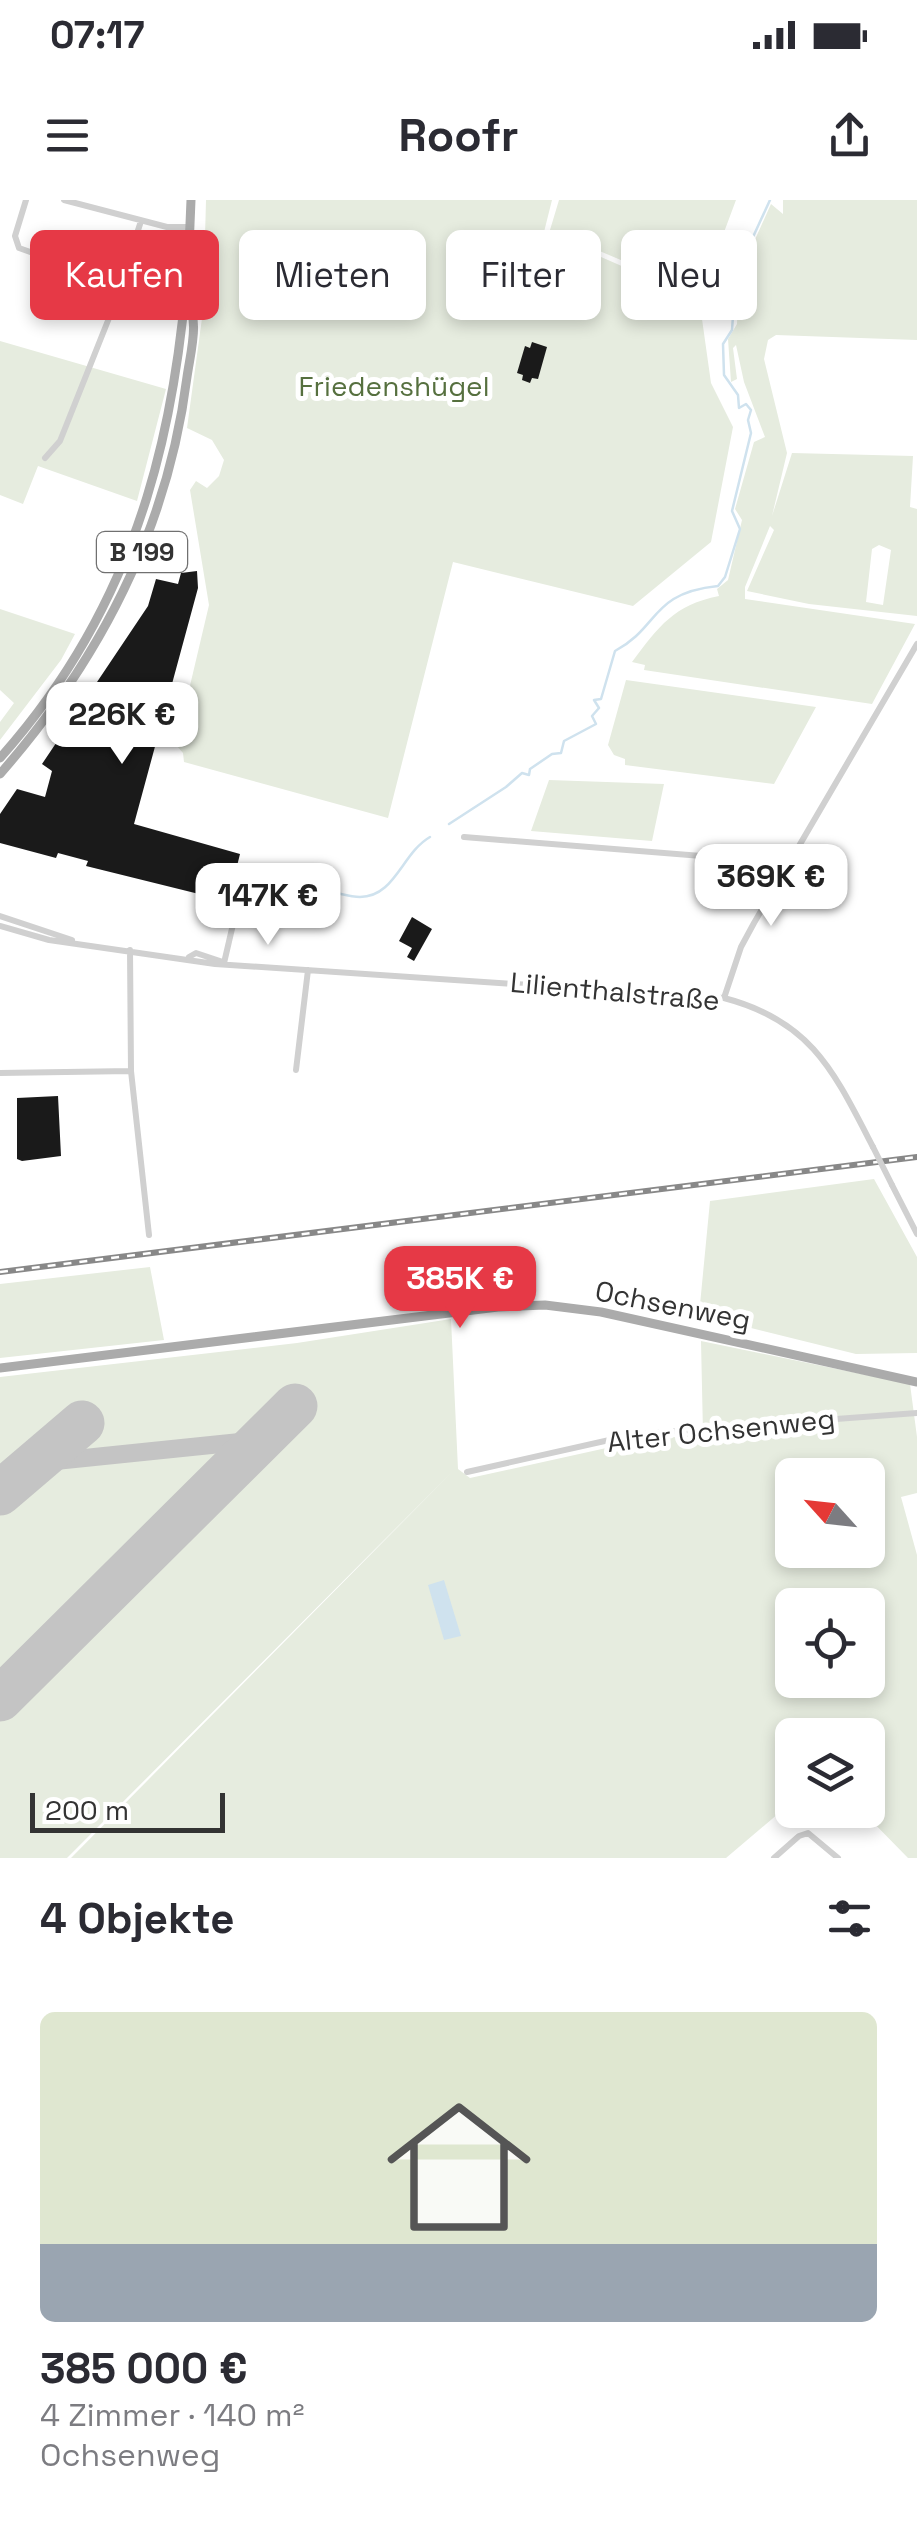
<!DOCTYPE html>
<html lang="de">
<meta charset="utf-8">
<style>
:root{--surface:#fff;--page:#f2f2f3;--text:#2b2b33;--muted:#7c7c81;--line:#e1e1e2;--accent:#e63946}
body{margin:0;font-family:"Space Grotesk",sans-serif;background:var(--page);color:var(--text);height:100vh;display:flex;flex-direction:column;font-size:38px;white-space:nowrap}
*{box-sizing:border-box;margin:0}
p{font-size:32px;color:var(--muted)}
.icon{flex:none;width:55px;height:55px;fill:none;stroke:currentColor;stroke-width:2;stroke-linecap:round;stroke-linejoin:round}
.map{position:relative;height:1658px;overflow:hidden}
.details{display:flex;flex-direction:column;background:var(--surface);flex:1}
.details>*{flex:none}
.top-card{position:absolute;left:30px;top:30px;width:858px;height:90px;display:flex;gap:20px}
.needle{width:65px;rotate:297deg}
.fabs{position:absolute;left:775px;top:1258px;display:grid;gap:20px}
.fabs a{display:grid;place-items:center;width:110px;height:110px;border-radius:15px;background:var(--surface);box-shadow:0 5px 15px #0003;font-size:50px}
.scale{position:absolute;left:30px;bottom:25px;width:195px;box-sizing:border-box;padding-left:10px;border:5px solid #333;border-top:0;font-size:28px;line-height:35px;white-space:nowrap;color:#333;-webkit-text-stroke:8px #fff;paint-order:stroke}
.price{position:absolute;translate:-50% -85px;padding:0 22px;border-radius:20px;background:#fff;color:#222;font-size:32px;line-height:65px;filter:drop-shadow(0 2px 5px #0008)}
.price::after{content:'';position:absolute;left:50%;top:60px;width:30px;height:22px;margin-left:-15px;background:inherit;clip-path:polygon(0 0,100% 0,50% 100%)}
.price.on{background:var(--accent);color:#fff}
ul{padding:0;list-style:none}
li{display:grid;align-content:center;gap:20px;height:530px;padding:0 40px}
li+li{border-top:2px solid var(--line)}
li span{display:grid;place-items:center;height:310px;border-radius:15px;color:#555}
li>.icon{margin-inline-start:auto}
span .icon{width:180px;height:180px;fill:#fffc;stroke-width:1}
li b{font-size:42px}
h2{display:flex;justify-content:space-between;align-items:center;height:120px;padding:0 40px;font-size:42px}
.chip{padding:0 35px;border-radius:15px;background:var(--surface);box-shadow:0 5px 15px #0003;font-size:35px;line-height:90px}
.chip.on{background:var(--accent);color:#fff}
.status{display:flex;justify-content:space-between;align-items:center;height:70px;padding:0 50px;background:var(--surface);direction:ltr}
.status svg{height:28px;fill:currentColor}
header{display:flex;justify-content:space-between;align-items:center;height:130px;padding:0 40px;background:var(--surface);font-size:45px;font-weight:600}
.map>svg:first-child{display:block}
.green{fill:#e6ecdf;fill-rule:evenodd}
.water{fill:#cfe2ee}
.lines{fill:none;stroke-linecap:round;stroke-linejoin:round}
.stream{stroke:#cfe2ee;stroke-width:2.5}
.taxiway{stroke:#c4c4c4;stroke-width:18}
.runway{stroke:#c4c4c4;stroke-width:45}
.building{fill:#1a1a1a}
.minor{stroke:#d0d0d0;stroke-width:6}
.major{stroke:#ababab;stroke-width:9}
.rail-casing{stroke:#888;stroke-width:6}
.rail{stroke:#fff;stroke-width:2.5;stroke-dasharray:8;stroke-linecap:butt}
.minor-bridge{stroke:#d0d0d0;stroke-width:6}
.labels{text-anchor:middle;stroke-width:10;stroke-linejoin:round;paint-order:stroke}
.shield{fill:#fff;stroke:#707070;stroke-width:2.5}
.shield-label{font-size:25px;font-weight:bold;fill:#333}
.park-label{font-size:28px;fill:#56703f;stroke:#fff}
.street-label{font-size:28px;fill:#333;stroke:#fff}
</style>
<div class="status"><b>07:17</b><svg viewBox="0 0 49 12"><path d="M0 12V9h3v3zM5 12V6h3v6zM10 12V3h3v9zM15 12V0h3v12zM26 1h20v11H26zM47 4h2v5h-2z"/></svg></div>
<header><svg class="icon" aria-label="menu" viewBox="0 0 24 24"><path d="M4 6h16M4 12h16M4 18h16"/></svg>Roofr<svg class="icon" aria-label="share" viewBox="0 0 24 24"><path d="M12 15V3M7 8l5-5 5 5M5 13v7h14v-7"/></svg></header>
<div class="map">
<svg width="917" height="1658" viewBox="0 0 917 1658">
<rect width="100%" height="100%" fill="#fff"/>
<path class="green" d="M206 0H552L544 32 649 78 701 112 711 183 733 227 711 342 633 406 453 362 388 618 184 562 183 553 176 545 209 405 190 290 196 281 207 288 219 276 224 260 212 240 187 228 203 111Z
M559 0H736L701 94 550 30Z
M783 0H917V140L776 135 768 140 764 159 787 253 772 316 792 253 913 256 910 307 917 309V416L809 404 747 391 774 330 770 326 745 387V399L915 424 872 504 644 470 645 465 632 462C659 426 674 405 719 396L717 389 728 380 742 320 735 309 754 242 765 237 744 182 736 145 733 148 737 179 731 182 728 139 737 124 739 75 771 4 783 14ZM879 345 891 350 883 405 866 402 872 349Z
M0 141 166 189 137 301 38 266 23 304 0 295Z
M0 409 75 434 61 460 0 540V522L14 503 0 490Z
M626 480 816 507 774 584 625 565V559L614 555 608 545Z
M549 580 664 584 652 641 531 631Z
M874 979 917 1057V1153L856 1154 699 1115 710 1001Z
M150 1067 164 1140 0 1158V1084Z
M451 1119 458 1269 470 1278 638 1241 703 1234 701 1141 910 1184 917 1237V1293L901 1297 917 1355V1658H908L861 1610H868V1535H792V1602L726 1658H71L454 1270 67 1658H0V1177L297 1143ZM792 1275H868V1350H792ZM792 1405H868V1480H792Z"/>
<path class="water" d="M444 1380 461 1436 444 1440 428 1385Z"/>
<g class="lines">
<path class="stream" d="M449 624 506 587 522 573 529 575 530 569 552 554 561 553 564 541 596 524 592 516 599 508 594 500 601 499 615 451C660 427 650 393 718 386L725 377 740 329 732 311 751 233 748 220 751 210 746 204 739 208 738 195 724 175 723 144 732 130 736 74 770 0
M322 691C335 691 347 697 360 697 395 697 402 653 430 637"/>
<path class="taxiway" d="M36 1263 260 1240"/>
<path class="runway" d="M0 1293 82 1223
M0 1499 295 1206"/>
</g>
<path class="building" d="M532 142 547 147 538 179 532 178 530 183 522 180 523 175 517 173 525 146 530 148Z
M197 371 198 388 134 624 240 654 227 706 197 698 199 694 86 666 88 661 58 653 56 658 0 643V614L17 589 45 597 52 571 42 564 148 406 156 379 178 384 181 373Z
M412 717 432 729 414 761 407 757 412 748 399 741Z
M58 896 61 956 22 961 17 959V898Z"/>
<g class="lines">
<path class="minor" d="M26 0 15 36 19 48 121 84
M64 0 167 27H189
M45 258 60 241 113 108 141 21
M464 637 789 663
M0 716 72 740
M0 726 49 740 215 764 724 798C812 821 834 872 873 947
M130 750 131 871 149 1035
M189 757 196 753 223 762
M224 763 234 720
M724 798 741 747 754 723 917 444
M296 870 308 770
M0 873 131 871
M892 985 917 1034
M467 1272 636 1234 917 1213
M774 1658 799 1636 808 1633 838 1658"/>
<path class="major" d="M0 558C144 397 184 210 191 0
M0 574C99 461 168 328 187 177 191 149 200 121 186 96
M0 1168 498 1107 545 1105 601 1112 917 1182"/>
<defs>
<path id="rail" d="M0 1072 917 957"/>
</defs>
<use href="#rail" class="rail-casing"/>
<use href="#rail" class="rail"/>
<path class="minor-bridge" d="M873 947 892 985"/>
</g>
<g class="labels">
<rect class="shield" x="97" y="332" width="90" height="40" rx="8"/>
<g class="shield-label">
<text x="142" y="361">B 199</text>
</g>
<g class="park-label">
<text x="394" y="196">Friedenshügel</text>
</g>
<g class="street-label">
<text transform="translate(615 791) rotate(5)" y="10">Lilienthalstraße</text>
<text transform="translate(673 1105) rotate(11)" y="10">Ochsenweg</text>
<text transform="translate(721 1230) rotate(-6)" y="10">Alter Ochsenweg</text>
</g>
</g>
</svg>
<div class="fabs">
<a><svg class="needle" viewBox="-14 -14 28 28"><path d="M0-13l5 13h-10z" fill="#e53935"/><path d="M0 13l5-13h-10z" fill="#7c7c81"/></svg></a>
<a><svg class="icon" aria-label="locate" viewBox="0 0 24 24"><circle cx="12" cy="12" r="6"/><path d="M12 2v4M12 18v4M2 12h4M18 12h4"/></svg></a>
<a><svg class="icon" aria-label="layers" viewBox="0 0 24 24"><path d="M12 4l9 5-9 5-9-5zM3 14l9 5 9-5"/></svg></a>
</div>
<div class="scale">200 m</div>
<b class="price" style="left:122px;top:567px">226K €</b>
<b class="price" style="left:771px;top:729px">369K €</b>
<b class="price" style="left:268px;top:748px">147K €</b>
<b class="price on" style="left:460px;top:1131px">385K €</b>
<div class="top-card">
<a class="chip on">Kaufen</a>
<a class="chip">Mieten</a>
<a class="chip">Filter</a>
<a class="chip">Neu</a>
</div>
</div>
<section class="details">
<h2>4 Objekte<svg class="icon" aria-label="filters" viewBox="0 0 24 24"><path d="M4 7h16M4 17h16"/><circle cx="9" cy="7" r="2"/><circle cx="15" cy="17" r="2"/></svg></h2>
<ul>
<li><span style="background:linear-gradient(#dfe7d0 75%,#9aa5b1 0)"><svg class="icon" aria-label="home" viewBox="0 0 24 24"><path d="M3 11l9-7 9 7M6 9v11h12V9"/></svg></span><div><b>385 000 €</b><p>4 Zimmer · 140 m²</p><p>Ochsenweg</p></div></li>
</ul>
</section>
